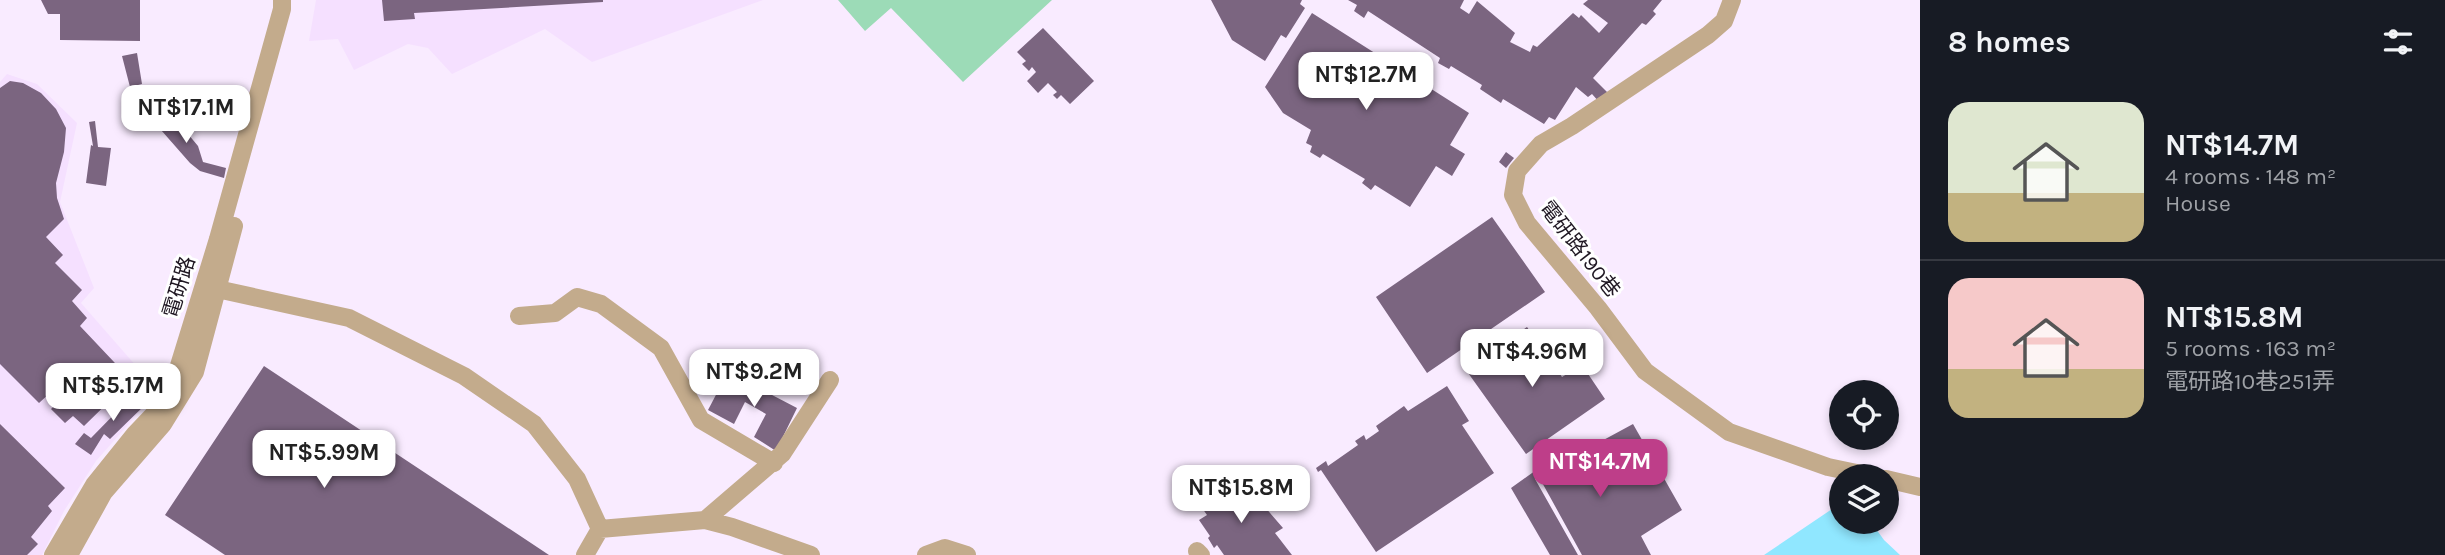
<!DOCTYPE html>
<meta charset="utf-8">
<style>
:root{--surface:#171b24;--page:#20242c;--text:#f1f3f6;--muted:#9ea1a6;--line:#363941;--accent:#be3e89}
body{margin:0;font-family:Karla,"Noto Sans TC",sans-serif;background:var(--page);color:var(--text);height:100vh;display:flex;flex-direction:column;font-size:26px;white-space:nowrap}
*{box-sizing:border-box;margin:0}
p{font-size:23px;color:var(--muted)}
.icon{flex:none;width:38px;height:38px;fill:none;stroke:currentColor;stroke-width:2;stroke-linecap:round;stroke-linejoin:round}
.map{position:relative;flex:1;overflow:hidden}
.details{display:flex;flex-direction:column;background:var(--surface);width:525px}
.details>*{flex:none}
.buttons{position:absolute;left:1829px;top:380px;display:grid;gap:14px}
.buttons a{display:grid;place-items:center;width:70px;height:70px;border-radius:50%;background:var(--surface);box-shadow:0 4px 10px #0003;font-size:35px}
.price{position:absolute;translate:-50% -60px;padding:0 16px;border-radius:14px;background:#fff;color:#222;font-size:23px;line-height:46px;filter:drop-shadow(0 2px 4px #0008)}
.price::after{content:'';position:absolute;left:50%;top:42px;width:21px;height:16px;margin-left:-10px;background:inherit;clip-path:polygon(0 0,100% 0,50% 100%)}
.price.active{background:var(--accent);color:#fff}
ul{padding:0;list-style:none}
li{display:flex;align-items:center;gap:21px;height:175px;padding:0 28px}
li+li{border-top:2px solid var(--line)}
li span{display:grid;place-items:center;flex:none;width:196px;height:140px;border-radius:21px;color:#555}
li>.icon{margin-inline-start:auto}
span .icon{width:84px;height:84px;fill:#fffc;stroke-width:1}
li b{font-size:30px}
h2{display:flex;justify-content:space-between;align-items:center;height:84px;padding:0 28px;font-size:30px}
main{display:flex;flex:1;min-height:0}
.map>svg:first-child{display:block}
.built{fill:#f5e0ff}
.green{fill:#9cdbb7}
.water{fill:#90e7ff}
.building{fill:#7b6580}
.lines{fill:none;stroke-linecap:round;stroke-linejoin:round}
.minor{stroke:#c3ab8c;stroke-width:18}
.labels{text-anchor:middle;stroke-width:6;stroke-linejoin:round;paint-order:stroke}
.street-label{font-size:21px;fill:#1f1722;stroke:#fff}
</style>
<main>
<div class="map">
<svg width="1920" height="555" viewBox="0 0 1920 555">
<rect width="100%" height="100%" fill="#f9ebff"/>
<path class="built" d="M316 0H763L592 62 545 29 452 74 428 48 408 44 354 70 338 39 309 41Z
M7 74 37 84 77 123 60 202 94 288 81 303 158 391 96 461 64 511 42 555H0V82Z"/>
<path class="green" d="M838 0H1052L963 82 891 8 865 31Z"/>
<path class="water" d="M1835 507H1841V522H1871L1884 540 1900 555H1764Z"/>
<path class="building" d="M41 0H140V41L60 40V14H48Z
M382 0H603V2L414 13 415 19 384 21Z
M1211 0H1302L1300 4 1305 8 1286 38 1281 35 1265 61 1232 40Z
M1348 0H1464L1460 8 1469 14 1477 1 1515 33 1510 42 1530 52 1533 45 1537 47 1573 13 1579 18 1581 15 1599 33 1608 23 1583 4 1588 0H1662L1653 11 1656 14 1646 25 1642 23 1593 78 1610 95 1600 103 1592 94 1588 97 1576 87 1555 120 1549 117 1544 124 1503 99 1501 103 1480 89 1482 85 1451 66 1449 69 1438 63 1440 58 1368 11 1364 18 1354 11 1357 5Z
M1312 13 1469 113 1450 145 1465 154 1452 176 1436 166 1410 207 1375 185 1371 190 1362 183 1365 179 1323 154 1320 158 1310 152 1312 146 1306 143 1311 130 1283 113 1265 87Z
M1043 28 1094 81 1070 104 1061 95 1057 99 1053 95 1057 92 1048 83 1038 93 1027 81 1036 72 1032 67 1029 71 1022 64 1026 61 1017 52Z
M137 53 142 84 130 87 122 56Z
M10 81 23 83 41 93 56 109 66 128 64 152 56 183 57 198 64 219 46 237 63 255 55 263 82 290 72 301 87 318 80 326 131 380 84 426 73 416 65 423 51 409 58 402 50 393 39 403 0 364V88Z
M168 110 198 146 203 162 226 168 224 178 200 171 190 163 154 122Z
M95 121 98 147 111 148 106 186 86 183 91 145 93 146 89 122Z
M1506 152 1514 158 1506 168 1499 162Z
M1492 217 1545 292 1427 373 1376 297Z
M1527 327 1562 377 1582 365 1605 399 1526 454 1466 370 1469 367 1467 364 1493 348 1492 345 1504 336 1506 341Z
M264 366 549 555H225L165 515Z
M728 372 797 408 776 451 754 437 766 414 745 402 734 424 708 410Z
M1447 386 1469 421 1462 425 1494 473 1376 552 1321 470 1318 472 1316 468 1326 461 1328 466 1358 445 1355 441 1364 435 1366 440 1379 431 1376 426 1404 406 1408 411Z
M137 391 148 402 110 439 104 434 91 455 75 444 84 433 91 438Z
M0 424 65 488 48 506 52 511 31 537 38 544 27 555H0Z
M1633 424 1682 510 1641 536 1651 555H1582L1539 477 1535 479 1578 555H1550L1511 488 1546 463 1550 469Z
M1233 479 1258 511 1264 506 1283 528 1275 533 1292 555H1224L1217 545 1214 548 1208 538 1210 536 1199 520 1207 515 1200 505Z"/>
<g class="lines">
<path class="minor" d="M1732 0 1724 21 1708 35 1572 126 1541 144 1517 171 1513 195 1527 223 1598 308 1645 371 1729 432 1828 467 1871 476
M208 287 349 318 464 376 534 424 577 479 600 529
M519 316 555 313 577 297 601 304 661 348 701 420 774 463
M1886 479 1920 487
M705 520 782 454 830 380
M600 529 705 520 732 527 811 555
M1197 551 1201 555
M53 555 94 485 135 434 155 413 178 369 218 239 282 9V0
M69 555 104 492 163 424 195 372 234 226
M585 555 600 529
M926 555 945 548 967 555"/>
</g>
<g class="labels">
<g class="street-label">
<text transform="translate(1580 249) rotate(52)" y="7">電研路190巷</text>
<text transform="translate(179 287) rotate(-73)" y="7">電研路</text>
</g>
</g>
</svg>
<div class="buttons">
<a><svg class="icon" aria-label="locate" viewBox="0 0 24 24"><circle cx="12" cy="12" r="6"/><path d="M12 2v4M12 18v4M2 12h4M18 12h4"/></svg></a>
<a><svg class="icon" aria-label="layers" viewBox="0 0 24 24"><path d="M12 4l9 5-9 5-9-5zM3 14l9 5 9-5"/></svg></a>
</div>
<b class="price" style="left:1366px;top:112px">NT$12.7M</b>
<b class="price" style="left:186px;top:145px">NT$17.1M</b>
<b class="price" style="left:1532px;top:389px">NT$4.96M</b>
<b class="price" style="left:754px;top:409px">NT$9.2M</b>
<b class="price" style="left:113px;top:423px">NT$5.17M</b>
<b class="price" style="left:324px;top:490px">NT$5.99M</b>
<b class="price active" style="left:1600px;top:499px">NT$14.7M</b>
<b class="price" style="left:1241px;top:525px">NT$15.8M</b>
</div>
<section class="details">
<h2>8 homes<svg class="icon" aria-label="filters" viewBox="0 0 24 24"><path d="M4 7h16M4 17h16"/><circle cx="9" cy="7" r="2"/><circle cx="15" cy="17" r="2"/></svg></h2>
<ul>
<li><span style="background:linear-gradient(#dfe7d0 65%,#c2b280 0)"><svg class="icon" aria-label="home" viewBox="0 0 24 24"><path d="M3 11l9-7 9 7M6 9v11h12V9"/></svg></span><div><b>NT$14.7M</b><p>4 rooms · 148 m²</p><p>House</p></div></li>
<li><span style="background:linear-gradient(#f6c9c9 65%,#c2b280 0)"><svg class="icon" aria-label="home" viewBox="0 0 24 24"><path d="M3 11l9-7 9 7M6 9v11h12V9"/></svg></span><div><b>NT$15.8M</b><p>5 rooms · 163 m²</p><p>電研路10巷251弄</p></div></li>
</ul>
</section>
</main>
